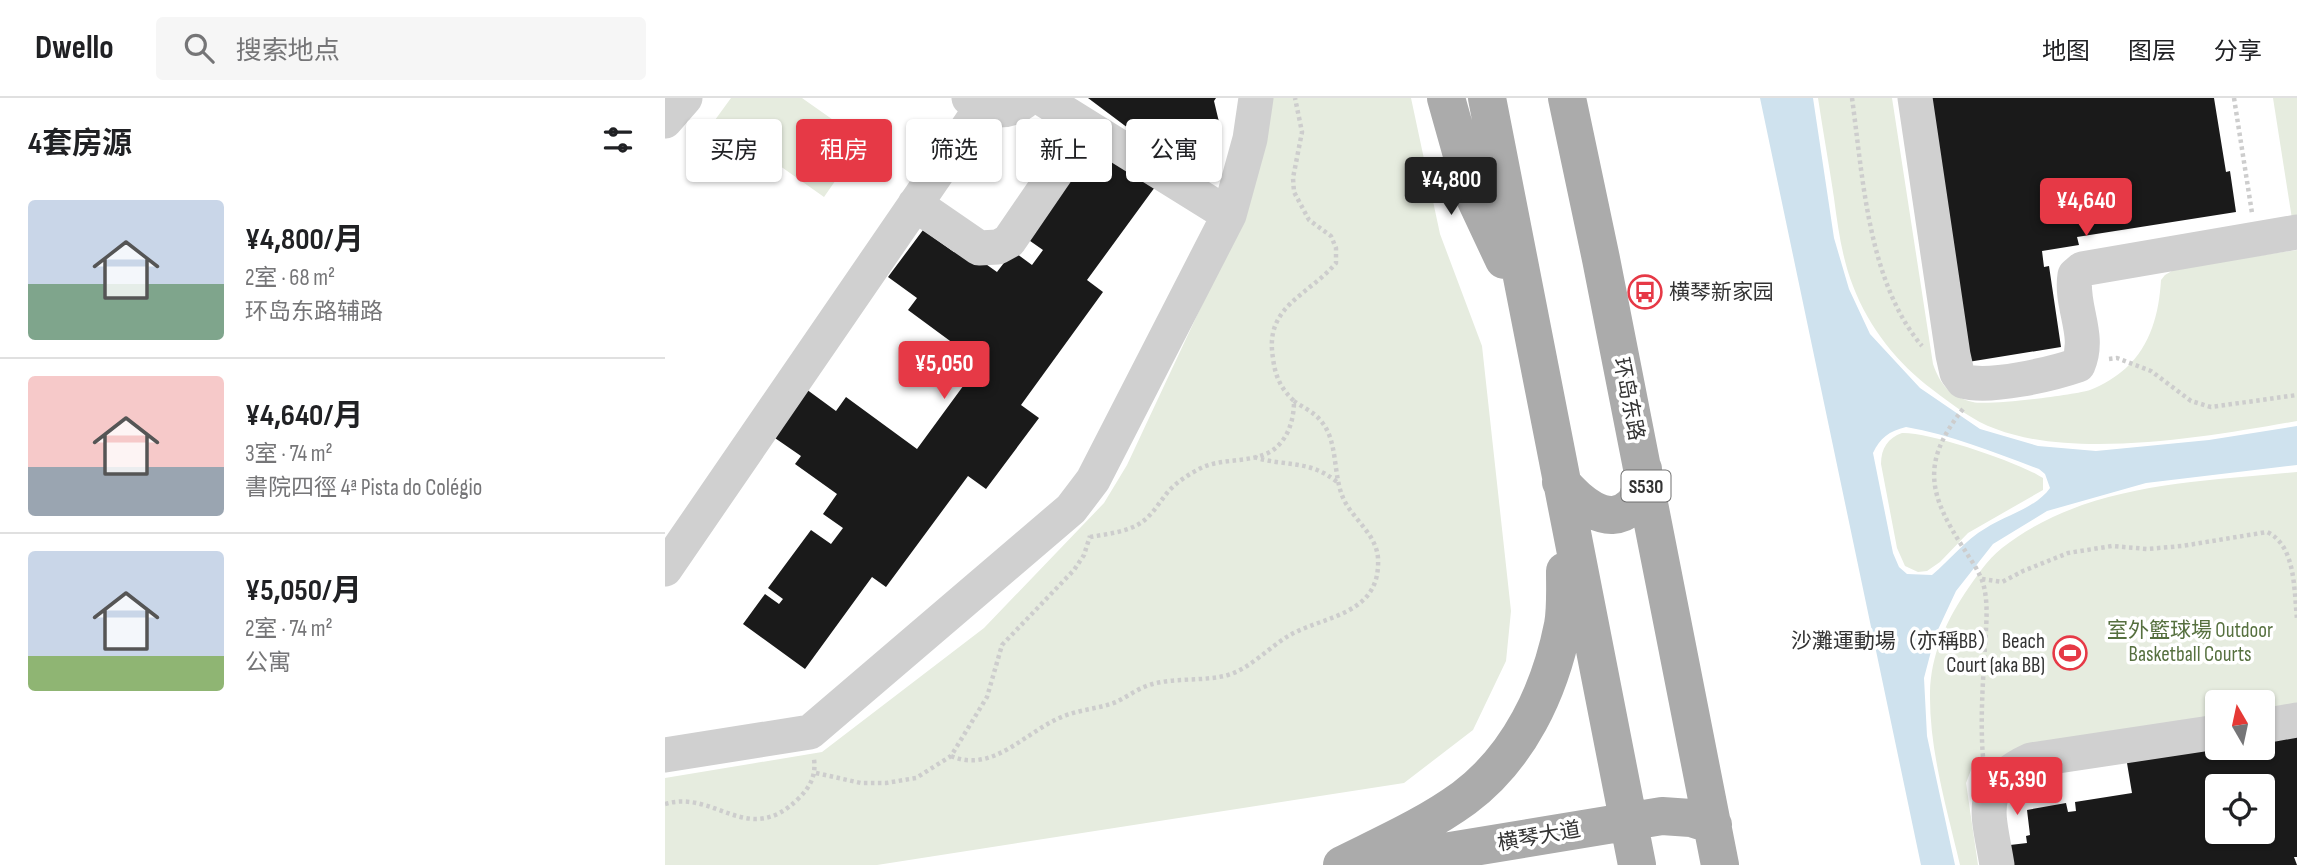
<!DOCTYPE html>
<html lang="zh">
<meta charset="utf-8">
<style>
:root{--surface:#fff;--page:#f6f6f6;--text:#202124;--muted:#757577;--line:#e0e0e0;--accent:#e63946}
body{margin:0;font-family:"Sofia Sans Condensed","Noto Sans SC",sans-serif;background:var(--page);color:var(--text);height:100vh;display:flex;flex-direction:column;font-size:26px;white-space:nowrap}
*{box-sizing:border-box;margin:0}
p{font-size:23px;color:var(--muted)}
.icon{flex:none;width:38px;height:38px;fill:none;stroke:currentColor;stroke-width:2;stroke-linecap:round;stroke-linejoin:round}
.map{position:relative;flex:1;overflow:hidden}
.sheet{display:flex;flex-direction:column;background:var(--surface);width:665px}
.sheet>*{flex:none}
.guide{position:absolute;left:21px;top:21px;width:665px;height:63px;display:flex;gap:14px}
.needle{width:46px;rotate:351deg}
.fabs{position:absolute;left:1540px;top:592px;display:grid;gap:14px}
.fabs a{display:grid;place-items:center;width:70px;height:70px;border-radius:7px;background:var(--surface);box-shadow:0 2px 5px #0004;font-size:35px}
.price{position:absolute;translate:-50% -60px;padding:0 16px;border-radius:7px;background:var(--accent);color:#fff;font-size:23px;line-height:46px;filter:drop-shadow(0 2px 4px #0008)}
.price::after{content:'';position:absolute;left:50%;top:42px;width:21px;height:16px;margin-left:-10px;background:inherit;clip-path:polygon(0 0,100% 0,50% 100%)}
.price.active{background:#222;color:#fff}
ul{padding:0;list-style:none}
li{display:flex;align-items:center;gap:21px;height:175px;padding:0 28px}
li+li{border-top:2px solid var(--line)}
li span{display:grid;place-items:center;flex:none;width:196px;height:140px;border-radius:7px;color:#555}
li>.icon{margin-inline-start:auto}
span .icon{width:84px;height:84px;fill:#fffc;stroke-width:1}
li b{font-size:30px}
h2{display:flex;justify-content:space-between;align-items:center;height:84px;padding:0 28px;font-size:30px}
.tag{padding:0 24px;border-radius:7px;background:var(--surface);box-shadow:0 2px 5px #0004;font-size:24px;line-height:63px}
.tag.active{background:var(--accent);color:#fff}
header{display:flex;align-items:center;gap:42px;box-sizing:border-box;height:98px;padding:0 35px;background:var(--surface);border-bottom:2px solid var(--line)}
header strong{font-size:33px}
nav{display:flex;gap:38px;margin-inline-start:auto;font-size:24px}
.search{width:490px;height:63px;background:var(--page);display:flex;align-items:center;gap:18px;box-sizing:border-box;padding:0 24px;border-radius:7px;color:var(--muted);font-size:26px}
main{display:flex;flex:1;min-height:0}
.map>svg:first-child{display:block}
.green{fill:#e6ecdf}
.water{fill:#cfe2ee;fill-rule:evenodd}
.building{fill:#1a1a1a;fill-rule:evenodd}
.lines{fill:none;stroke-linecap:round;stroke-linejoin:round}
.path{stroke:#cdcdcd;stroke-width:4.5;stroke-dasharray:3.5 3.5;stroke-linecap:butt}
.minor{stroke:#d0d0d0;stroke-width:35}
.major{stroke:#ababab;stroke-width:38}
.labels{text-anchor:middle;stroke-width:7;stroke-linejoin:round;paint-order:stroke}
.shield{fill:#fff;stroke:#707070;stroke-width:2}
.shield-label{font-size:19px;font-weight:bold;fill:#333}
.poi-label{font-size:21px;fill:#333;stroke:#fff;text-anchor:start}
.street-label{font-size:21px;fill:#333;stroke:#fff}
.park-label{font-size:21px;fill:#56703f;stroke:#fff}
</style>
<header>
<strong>Dwello</strong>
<div class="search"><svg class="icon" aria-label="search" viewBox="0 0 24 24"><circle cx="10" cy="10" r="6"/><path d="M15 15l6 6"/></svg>搜索地点</div>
<nav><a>地图</a><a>图层</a><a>分享</a></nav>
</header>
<main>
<section class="sheet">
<h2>4套房源<svg class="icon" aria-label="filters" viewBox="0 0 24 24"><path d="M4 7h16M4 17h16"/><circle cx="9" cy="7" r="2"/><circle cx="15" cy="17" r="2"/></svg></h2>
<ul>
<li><span style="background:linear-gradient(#c9d6e8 60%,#7fa58c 0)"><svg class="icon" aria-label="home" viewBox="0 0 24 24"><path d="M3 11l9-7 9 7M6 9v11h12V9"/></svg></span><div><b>¥4,800/月</b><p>2室 · 68 m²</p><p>环岛东路辅路</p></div></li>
<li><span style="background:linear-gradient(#f6c9c9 65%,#9aa5b1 0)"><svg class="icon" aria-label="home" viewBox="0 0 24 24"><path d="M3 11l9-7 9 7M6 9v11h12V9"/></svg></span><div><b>¥4,640/月</b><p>3室 · 74 m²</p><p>書院四徑 4ª Pista do Colégio</p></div></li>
<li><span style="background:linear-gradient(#c9d6e8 75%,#8fb573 0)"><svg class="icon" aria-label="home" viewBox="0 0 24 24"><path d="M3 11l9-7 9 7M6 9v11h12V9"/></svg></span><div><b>¥5,050/月</b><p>2室 · 74 m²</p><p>公寓</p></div></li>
</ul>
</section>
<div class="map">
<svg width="1632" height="767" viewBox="0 0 1632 767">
<rect width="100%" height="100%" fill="#fff"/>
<path class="green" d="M66 0H137L198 43 159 99 50 22Z
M608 0H746L775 136 817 248 846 513 841 563 808 632 739 685 212 767H0V680L157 654 319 530 439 405 462 367 579 117Z
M1153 0H1227L1268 266C1275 286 1285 299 1308 304 1322 308 1410 297 1425 292 1438 287 1451 279 1461 270 1486 247 1494 215 1496 182L1500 177 1512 170 1632 152V323C1548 338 1412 362 1331 331 1308 323 1288 307 1268 292 1233 266 1204 230 1188 188 1177 160 1173 130 1169 100 1164 67 1158 33 1153 0Z
M1608 0H1632V129L1627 121Z
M1237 335C1265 334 1355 365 1378 380V392L1303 435 1275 464 1262 473 1253 474 1240 468 1232 450 1216 366C1216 350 1223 340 1237 335Z
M1632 374V611L1598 617V604H1552V624L1316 663 1306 672 1301 685 1313 767H1295C1282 711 1264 652 1265 594 1266 558 1280 525 1300 495 1311 479 1322 462 1337 450 1420 385 1532 384 1632 374Z"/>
<path class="water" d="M1095 0H1148L1169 140 1184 191 1205 236 1255 290 1315 331 1373 348 1431 353 1544 342 1632 328V367L1481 385 1382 413 1328 446 1291 493 1270 538 1259 580 1262 638 1290 767H1256ZM1241 329C1287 337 1331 355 1374 371L1380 376 1385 390C1371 410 1341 417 1321 430 1300 442 1285 462 1267 477L1242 476 1234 469 1228 455 1208 355C1215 340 1224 333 1241 329Z"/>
<path class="building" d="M423 0H551L549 3 554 24 519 32 517 24 463 30Z
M1261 0H1549L1561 74 1565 73 1571 114 1412 139 1414 147 1377 153 1379 169 1384 168 1396 249 1303 264Z
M427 44 490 89 422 182 438 194 356 307 374 320 321 391 303 378 221 489 207 479 140 571 78 526 100 496 114 506 118 501 103 490 146 432 166 446 178 430 158 416 172 396 130 366 136 358 107 338 141 291 171 313 181 299 252 351 315 265 243 212 252 200 223 179 258 132 289 154 294 147 332 174 348 153 367 167 378 152 358 138Z
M1632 631V759H1629L1632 767H1348L1345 747 1362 745 1361 738 1365 737 1362 712 1401 705 1403 714 1411 713 1410 704 1467 695 1461 659 1552 649H1598V637ZM1552 688H1598V733H1552Z"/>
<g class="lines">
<path class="path" d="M1187 0C1198 80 1203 184 1257 248
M1569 0 1587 115
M1444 261 1452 260 1486 273 1526 303 1546 309 1632 297
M1298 311C1255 365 1264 397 1299 451 1307 464 1318 478 1320 494 1323 511 1321 530 1320 547 1318 585 1315 622 1318 659
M589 359C620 369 644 361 672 384
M425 439C442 436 463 434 477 424 487 417 494 405 502 395 510 385 524 376 536 370 557 360 584 365 605 354 623 343 629 322 629 303 616 291 610 278 608 260 599 208 643 198 671 165V150L666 138 644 122 629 94 628 80 637 34 630 0
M1317 481 1337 484 1358 473 1403 455 1447 448 1482 451 1517 448 1602 434C1631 447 1629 493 1632 521
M286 658C331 677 364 628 405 616 420 611 436 610 451 604 462 599 472 591 484 587 509 579 537 584 563 577 586 570 604 549 625 537 661 517 716 517 713 460 711 436 689 422 679 402 667 377 674 342 655 322 649 314 637 309 629 303
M151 675 196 685H221L251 680 286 658 322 599 337 547 409 472 419 457 425 438
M0 706C51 691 83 751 134 700 146 688 151 677 149 661"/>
<path class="minor" d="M304 0C322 15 345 17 363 0
M376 0 564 117
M1250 0 1288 257 1292 275 1298 283C1324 291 1387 276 1413 267 1426 237 1405 208 1410 177L1417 171 1632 134
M0 23 20 0
M250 106 314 150 333 149 344 143 422 29
M0 471 317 9
M1598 628 1632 622
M0 657 145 634 406 411 428 382 564 117 585 41 591 0
M1332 767C1324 716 1309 688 1366 662L1552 634"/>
<path class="major" d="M781 0 808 96 839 162
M822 0 972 767
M902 0 936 161 1055 767
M896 384C911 402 942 432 967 408 976 400 976 383 978 371
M706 766 997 718 1026 720 1048 727
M677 767C719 746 762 727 799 700 854 659 885 593 898 527 901 510 900 491 900 473"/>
</g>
<defs>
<symbol id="bus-ring" viewBox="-11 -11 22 22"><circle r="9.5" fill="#fff" stroke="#e63946" stroke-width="1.5"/><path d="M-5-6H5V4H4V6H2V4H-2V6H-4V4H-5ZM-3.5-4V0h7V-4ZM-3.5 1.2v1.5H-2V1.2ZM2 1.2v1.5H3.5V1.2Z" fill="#e63946"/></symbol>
<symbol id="stadium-ring" viewBox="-11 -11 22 22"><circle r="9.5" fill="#fff" stroke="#e63946" stroke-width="1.5"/><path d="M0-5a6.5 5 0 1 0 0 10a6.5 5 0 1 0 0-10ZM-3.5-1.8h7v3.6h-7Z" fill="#e63946"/></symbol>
</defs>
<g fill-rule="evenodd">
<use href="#bus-ring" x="961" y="175" width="38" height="38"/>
<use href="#stadium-ring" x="1386" y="536" width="38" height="38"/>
</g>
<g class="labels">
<rect class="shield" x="956.5" y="372.5" width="49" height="31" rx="5"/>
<g class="shield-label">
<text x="981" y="395">S530</text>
</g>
<g class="poi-label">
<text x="1004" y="201">横琴新家园</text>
<text x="1380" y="550" text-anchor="end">沙灘運動場（亦稱BB） Beach<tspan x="1380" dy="24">Court (aka BB)</tspan></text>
</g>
<g class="street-label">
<text transform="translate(964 301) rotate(79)" y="7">环岛东路</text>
<text transform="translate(874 738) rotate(-10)" y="7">横琴大道</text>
</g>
<g class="park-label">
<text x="1525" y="539">室外籃球場 Outdoor<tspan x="1525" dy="24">Basketball Courts</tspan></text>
</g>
</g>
</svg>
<div class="fabs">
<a><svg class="needle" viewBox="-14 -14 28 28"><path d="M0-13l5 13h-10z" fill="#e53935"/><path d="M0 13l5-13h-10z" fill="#757577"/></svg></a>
<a><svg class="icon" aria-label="locate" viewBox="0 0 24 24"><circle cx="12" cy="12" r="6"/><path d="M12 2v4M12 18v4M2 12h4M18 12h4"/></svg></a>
</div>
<b class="price active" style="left:786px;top:119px">¥4,800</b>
<b class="price" style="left:1421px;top:140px">¥4,640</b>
<b class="price" style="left:279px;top:303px">¥5,050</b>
<b class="price" style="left:1352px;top:719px">¥5,390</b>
<div class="guide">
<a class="tag">买房</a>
<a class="tag active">租房</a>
<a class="tag">筛选</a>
<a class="tag">新上</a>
<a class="tag">公寓</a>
</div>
</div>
</main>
